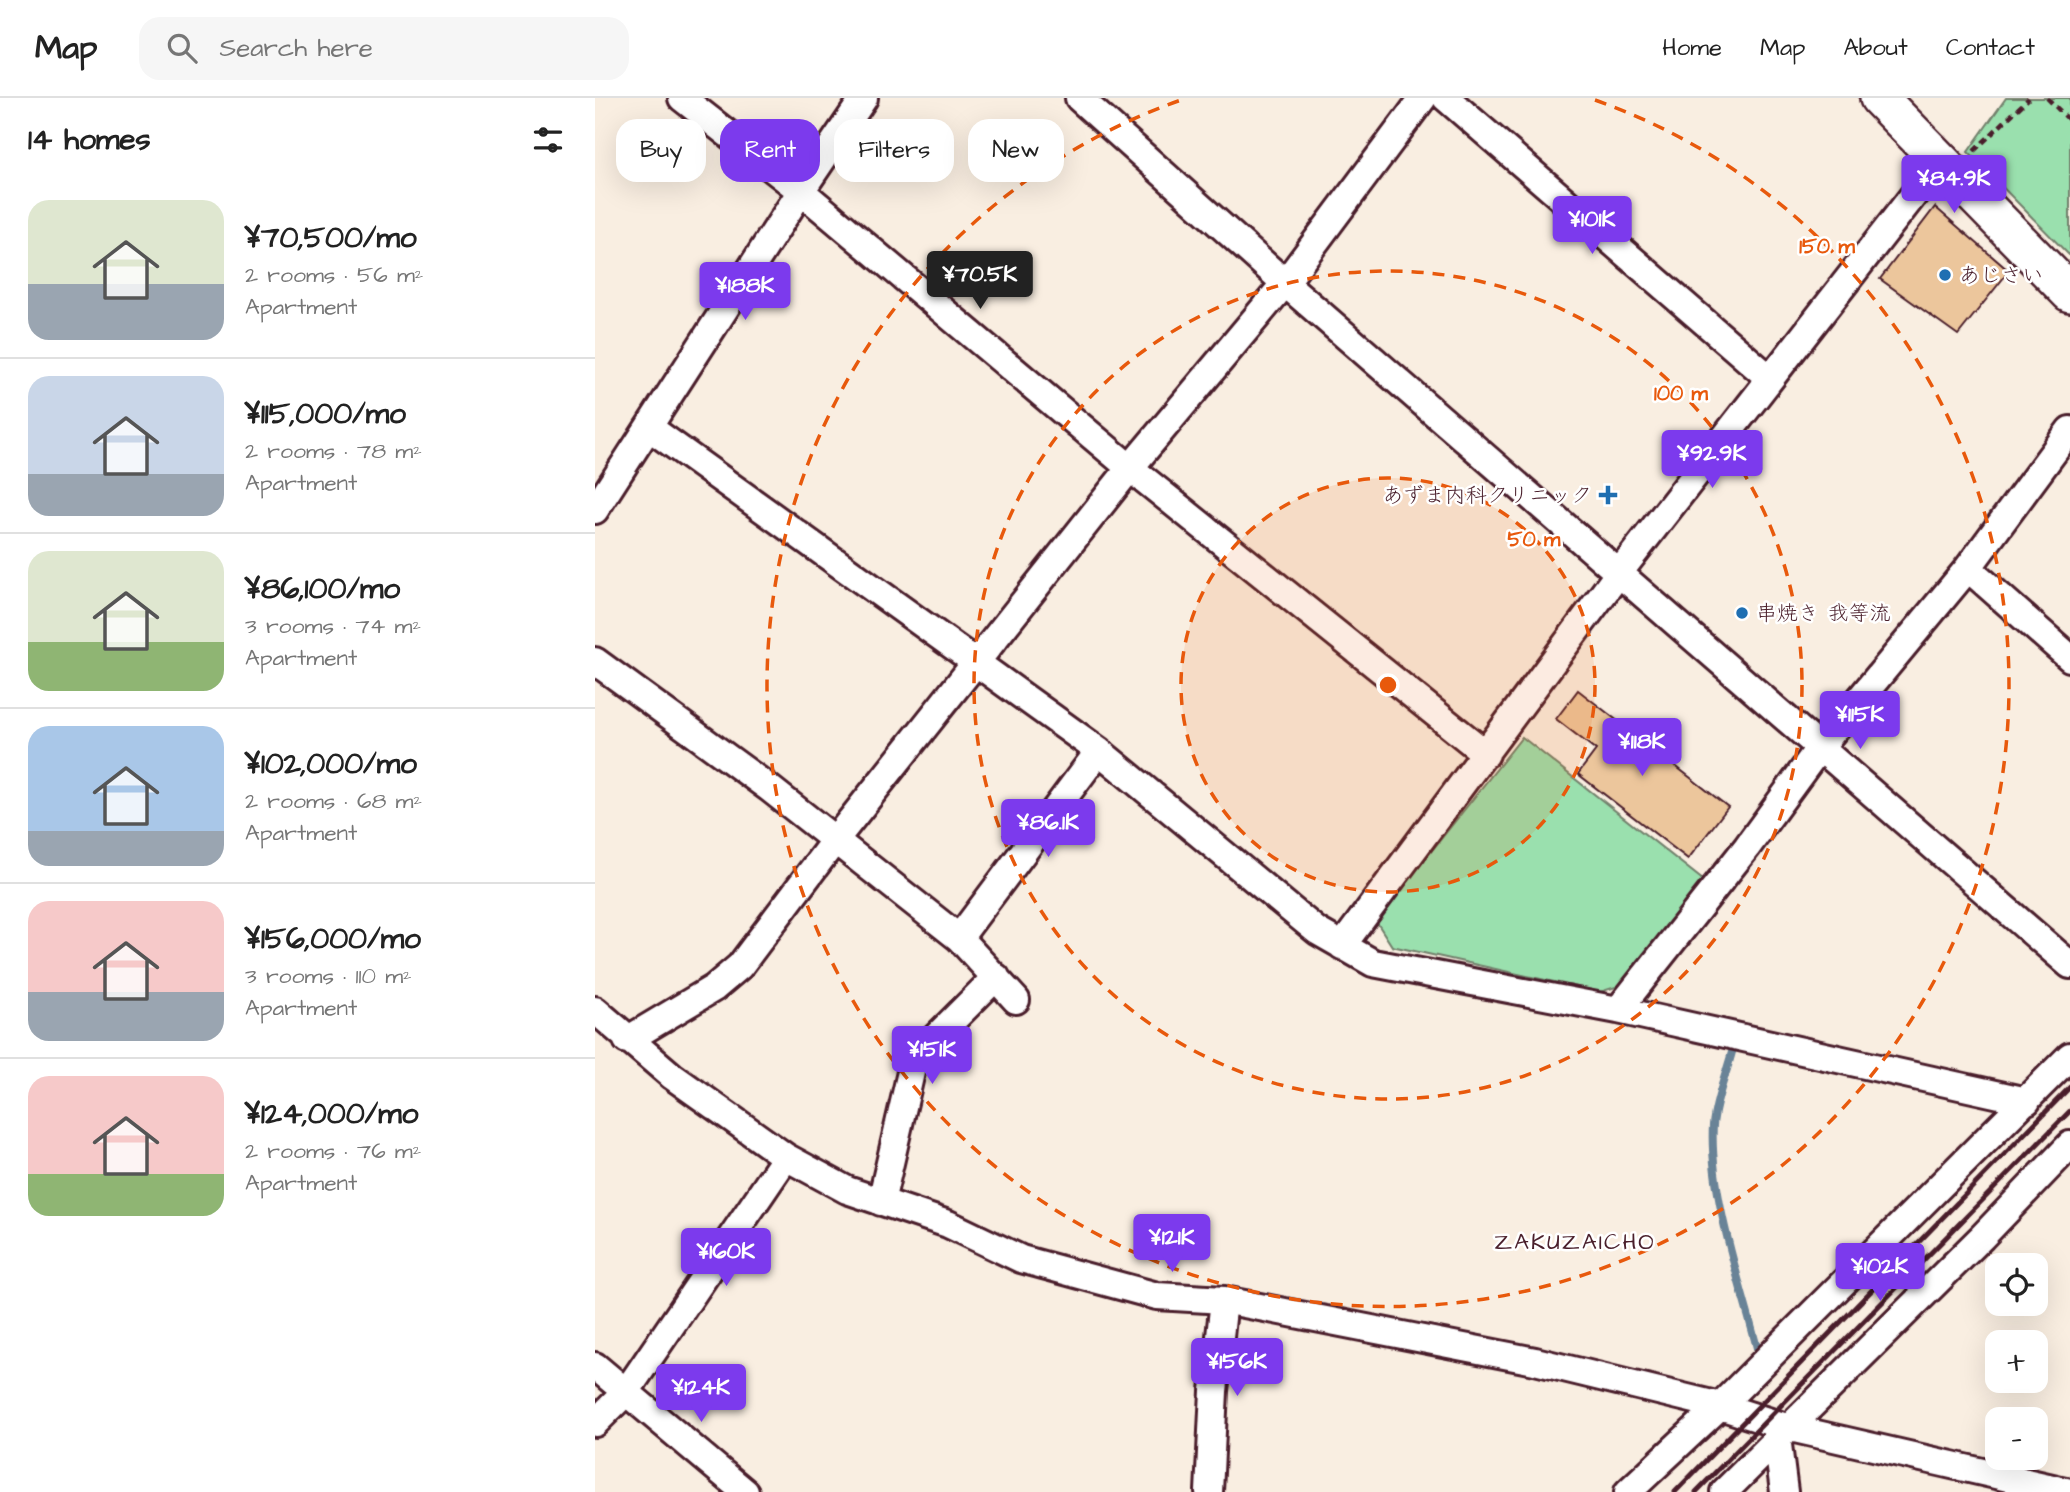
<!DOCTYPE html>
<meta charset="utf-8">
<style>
:root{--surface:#fff;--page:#f6f6f6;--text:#222;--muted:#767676;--line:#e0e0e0;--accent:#7c3aed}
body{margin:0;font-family:"Architects Daughter","Klee One",sans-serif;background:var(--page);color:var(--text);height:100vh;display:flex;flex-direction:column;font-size:26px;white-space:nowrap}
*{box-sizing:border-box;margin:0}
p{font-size:23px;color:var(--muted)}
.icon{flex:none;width:38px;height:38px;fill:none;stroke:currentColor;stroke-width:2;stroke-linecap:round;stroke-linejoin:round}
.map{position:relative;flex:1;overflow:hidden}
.side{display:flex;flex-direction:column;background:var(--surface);width:595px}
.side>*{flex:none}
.guide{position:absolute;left:21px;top:21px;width:665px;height:63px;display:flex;gap:14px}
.tools{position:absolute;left:1390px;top:1155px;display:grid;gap:14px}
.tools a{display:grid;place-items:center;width:63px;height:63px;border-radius:14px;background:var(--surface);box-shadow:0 7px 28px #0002;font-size:35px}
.price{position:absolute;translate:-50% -60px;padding:0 16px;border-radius:7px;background:var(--accent);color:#fff;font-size:23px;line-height:46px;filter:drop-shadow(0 2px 4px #0008)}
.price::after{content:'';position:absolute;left:50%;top:42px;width:21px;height:16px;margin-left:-10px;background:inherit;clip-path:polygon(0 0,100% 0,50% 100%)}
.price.selected{background:#222;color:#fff}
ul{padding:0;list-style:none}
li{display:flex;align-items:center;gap:21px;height:175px;padding:0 28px}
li+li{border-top:2px solid var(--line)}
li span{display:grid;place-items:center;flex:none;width:196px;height:140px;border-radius:21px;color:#555}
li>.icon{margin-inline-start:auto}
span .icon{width:84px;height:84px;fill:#fffc;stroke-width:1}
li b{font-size:30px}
h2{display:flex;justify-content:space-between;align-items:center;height:84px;padding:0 28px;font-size:30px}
.tag{padding:0 24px;border-radius:21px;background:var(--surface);box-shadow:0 7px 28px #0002;font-size:24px;line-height:63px}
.tag.selected{background:var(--accent);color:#fff}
header{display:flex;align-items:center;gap:42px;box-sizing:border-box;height:98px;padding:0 35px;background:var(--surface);border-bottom:2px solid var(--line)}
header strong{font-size:33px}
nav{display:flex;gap:38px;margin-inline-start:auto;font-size:24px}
.search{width:490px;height:63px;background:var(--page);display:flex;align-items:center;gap:18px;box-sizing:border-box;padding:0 24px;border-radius:21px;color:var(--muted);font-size:26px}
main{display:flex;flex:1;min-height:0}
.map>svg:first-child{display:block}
.green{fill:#9ae0ae;stroke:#72806c;stroke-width:2}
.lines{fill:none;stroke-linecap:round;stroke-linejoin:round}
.stream{stroke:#698397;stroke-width:8}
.building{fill:#ecc69c;stroke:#4a1f2b;stroke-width:2}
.street-casing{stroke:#4a1f2b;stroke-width:32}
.secondary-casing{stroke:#4a1f2b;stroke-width:42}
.path{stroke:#4a1f2b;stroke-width:4.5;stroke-dasharray:7 5;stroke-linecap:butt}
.street{stroke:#fff;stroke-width:26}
.secondary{stroke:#fff;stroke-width:37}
.rail{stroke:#4a1f2b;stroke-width:5}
.ring{fill:none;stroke:#e8590c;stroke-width:3.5;stroke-dasharray:12 9}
.poi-dot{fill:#1f6fb2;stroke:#fff;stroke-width:2.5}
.labels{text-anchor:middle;stroke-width:5;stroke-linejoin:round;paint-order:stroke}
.poi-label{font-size:21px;fill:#4a1f2b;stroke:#fff;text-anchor:start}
.neighbourhood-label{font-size:23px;letter-spacing:2px;fill:#4a1f2b;stroke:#fff}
.centre{fill:#e8590c;stroke:#fff;stroke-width:3.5}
.ring-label{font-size:21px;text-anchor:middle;font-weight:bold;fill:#e8590c;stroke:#fff;stroke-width:5;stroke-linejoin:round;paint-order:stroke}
</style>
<header>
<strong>Map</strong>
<div class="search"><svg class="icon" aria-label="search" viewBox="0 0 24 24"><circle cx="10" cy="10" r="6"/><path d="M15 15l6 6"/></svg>Search here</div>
<nav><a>Home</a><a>Map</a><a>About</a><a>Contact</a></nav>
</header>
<main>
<section class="side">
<h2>14 homes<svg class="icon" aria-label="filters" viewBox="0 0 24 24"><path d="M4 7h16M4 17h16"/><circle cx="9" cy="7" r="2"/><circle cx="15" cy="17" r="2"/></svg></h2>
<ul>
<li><span style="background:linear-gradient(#dfe7d0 60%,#9aa5b1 0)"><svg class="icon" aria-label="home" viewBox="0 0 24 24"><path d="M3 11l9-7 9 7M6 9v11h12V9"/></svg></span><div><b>¥70,500/mo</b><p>2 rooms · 56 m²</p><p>Apartment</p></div></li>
<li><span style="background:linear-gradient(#c9d6e8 70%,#9aa5b1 0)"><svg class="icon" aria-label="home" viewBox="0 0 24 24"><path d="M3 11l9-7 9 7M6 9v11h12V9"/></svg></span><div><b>¥115,000/mo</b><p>2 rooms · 78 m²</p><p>Apartment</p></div></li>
<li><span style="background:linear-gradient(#dfe7d0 65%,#8fb573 0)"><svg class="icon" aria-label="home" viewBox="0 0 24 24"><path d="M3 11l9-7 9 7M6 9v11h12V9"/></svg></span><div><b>¥86,100/mo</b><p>3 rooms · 74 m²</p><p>Apartment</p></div></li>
<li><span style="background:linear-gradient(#a9c7e8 75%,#9aa5b1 0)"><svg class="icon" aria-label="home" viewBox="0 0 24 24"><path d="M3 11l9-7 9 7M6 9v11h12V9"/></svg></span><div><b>¥102,000/mo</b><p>2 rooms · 68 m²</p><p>Apartment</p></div></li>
<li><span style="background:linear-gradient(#f6c9c9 65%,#9aa5b1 0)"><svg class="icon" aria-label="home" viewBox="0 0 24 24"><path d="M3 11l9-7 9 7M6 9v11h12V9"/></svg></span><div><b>¥156,000/mo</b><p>3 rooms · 110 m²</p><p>Apartment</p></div></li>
<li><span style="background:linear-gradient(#f6c9c9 70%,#8fb573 0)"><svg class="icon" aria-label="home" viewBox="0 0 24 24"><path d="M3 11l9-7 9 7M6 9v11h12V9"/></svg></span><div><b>¥124,000/mo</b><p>2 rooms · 76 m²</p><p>Apartment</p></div></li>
</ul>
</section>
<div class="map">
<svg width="1475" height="1394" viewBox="0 0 1475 1394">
<rect width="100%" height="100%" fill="#f9eee1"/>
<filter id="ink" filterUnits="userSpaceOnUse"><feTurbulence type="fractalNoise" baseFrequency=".0143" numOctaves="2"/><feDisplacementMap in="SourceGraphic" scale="14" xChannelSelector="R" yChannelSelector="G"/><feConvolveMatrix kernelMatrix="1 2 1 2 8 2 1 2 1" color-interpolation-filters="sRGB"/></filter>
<g filter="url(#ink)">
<path class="green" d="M1411 0H1475V158L1373 54Z
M927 639 1109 783 1027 887 1005 894 797 848 781 823Z"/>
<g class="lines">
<path class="stream" d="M1137 954C1131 977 1120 1003 1118 1027 1114 1094 1145 1184 1162 1250"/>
</g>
<path class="building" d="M1340 109 1414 173 1363 237 1285 181Z
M983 592 1133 709 1093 761 983 676 1001 652 961 621Z"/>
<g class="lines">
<defs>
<path id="street" d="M87 0 206 93 535 370 891 656
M484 0 690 185 1475 867
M851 0 1173 279
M55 330 504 653 722 833 778 865 1023 912 1432 1003
M0 412 206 93 269 0
M1373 470 1475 560
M0 563 174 690 364 840 421 902
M364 840 504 653
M747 848 1023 476 1346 62
M0 912 77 978 191 1059 252 1092 353 1126 426 1161 562 1198 629 1202 940 1263 1125 1308 1191 1329 1475 1394
M1023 912 1152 749 1225 649 1373 470 1475 332
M32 942 119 890 145 868 240 742 535 370 690 185 828 0
M286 1104 319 961 401 879
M0 1268 150 1394
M0 1325 31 1294 191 1059
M1182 1339 1189 1394
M614 1394 619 1293 629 1202
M1033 1394 1125 1308 1475 958
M1129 1394 1387 1139 1475 1047"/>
<path id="secondary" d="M1284 0 1475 195"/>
</defs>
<use href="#street" class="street-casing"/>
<use href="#secondary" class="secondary-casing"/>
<path class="path" d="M1452 0 1475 23
M1379 53 1434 0"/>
<use href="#street" class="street"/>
<use href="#secondary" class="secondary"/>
<path class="rail" d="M1080 1394 1475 989
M1101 1394 1475 1013"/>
</g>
</g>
<circle cx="793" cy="587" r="207" fill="#e8590c" fill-opacity=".12"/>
<g class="ring">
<circle cx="793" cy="587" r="207"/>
<circle cx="793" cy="587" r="414"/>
<path d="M1000 2A621 621 0 1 1 586 2"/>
</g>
<g class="poi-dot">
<circle cx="1350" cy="177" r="7"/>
<path d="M1009.5 386.5h7v7h7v7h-7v7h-7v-7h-7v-7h7z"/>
<circle cx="1147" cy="515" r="7"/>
</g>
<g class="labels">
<g class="poi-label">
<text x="1364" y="184">あじさい</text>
<text x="997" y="404" text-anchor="end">あずま内科クリニック</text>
<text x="1161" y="522">串焼き 我等流</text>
</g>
<g class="neighbourhood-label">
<text x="980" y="1151">ZAKUZAICHO</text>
</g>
</g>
<circle cx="793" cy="587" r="10" class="centre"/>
<g class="ring-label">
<text x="1232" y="155">150 m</text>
<text x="1086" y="302">100 m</text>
<text x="939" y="448">50 m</text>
</g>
</svg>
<div class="tools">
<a><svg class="icon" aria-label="locate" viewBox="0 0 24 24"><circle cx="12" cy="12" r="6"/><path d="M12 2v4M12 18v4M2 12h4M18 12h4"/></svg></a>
<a>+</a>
<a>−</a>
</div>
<b class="price" style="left:1359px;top:117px">¥84.9K</b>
<b class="price" style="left:997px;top:158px">¥101K</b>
<b class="price selected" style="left:385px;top:213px">¥70.5K</b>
<b class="price" style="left:150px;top:224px">¥188K</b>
<b class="price" style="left:1117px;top:392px">¥92.9K</b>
<b class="price" style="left:1265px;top:653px">¥115K</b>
<b class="price" style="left:1047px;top:680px">¥118K</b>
<b class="price" style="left:453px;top:761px">¥86.1K</b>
<b class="price" style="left:337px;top:988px">¥151K</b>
<b class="price" style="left:577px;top:1176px">¥121K</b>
<b class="price" style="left:131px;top:1190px">¥160K</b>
<b class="price" style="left:1285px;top:1205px">¥102K</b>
<b class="price" style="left:642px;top:1300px">¥156K</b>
<b class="price" style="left:106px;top:1326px">¥124K</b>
<div class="guide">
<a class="tag">Buy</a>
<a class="tag selected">Rent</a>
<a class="tag">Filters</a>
<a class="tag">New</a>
</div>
</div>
</main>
